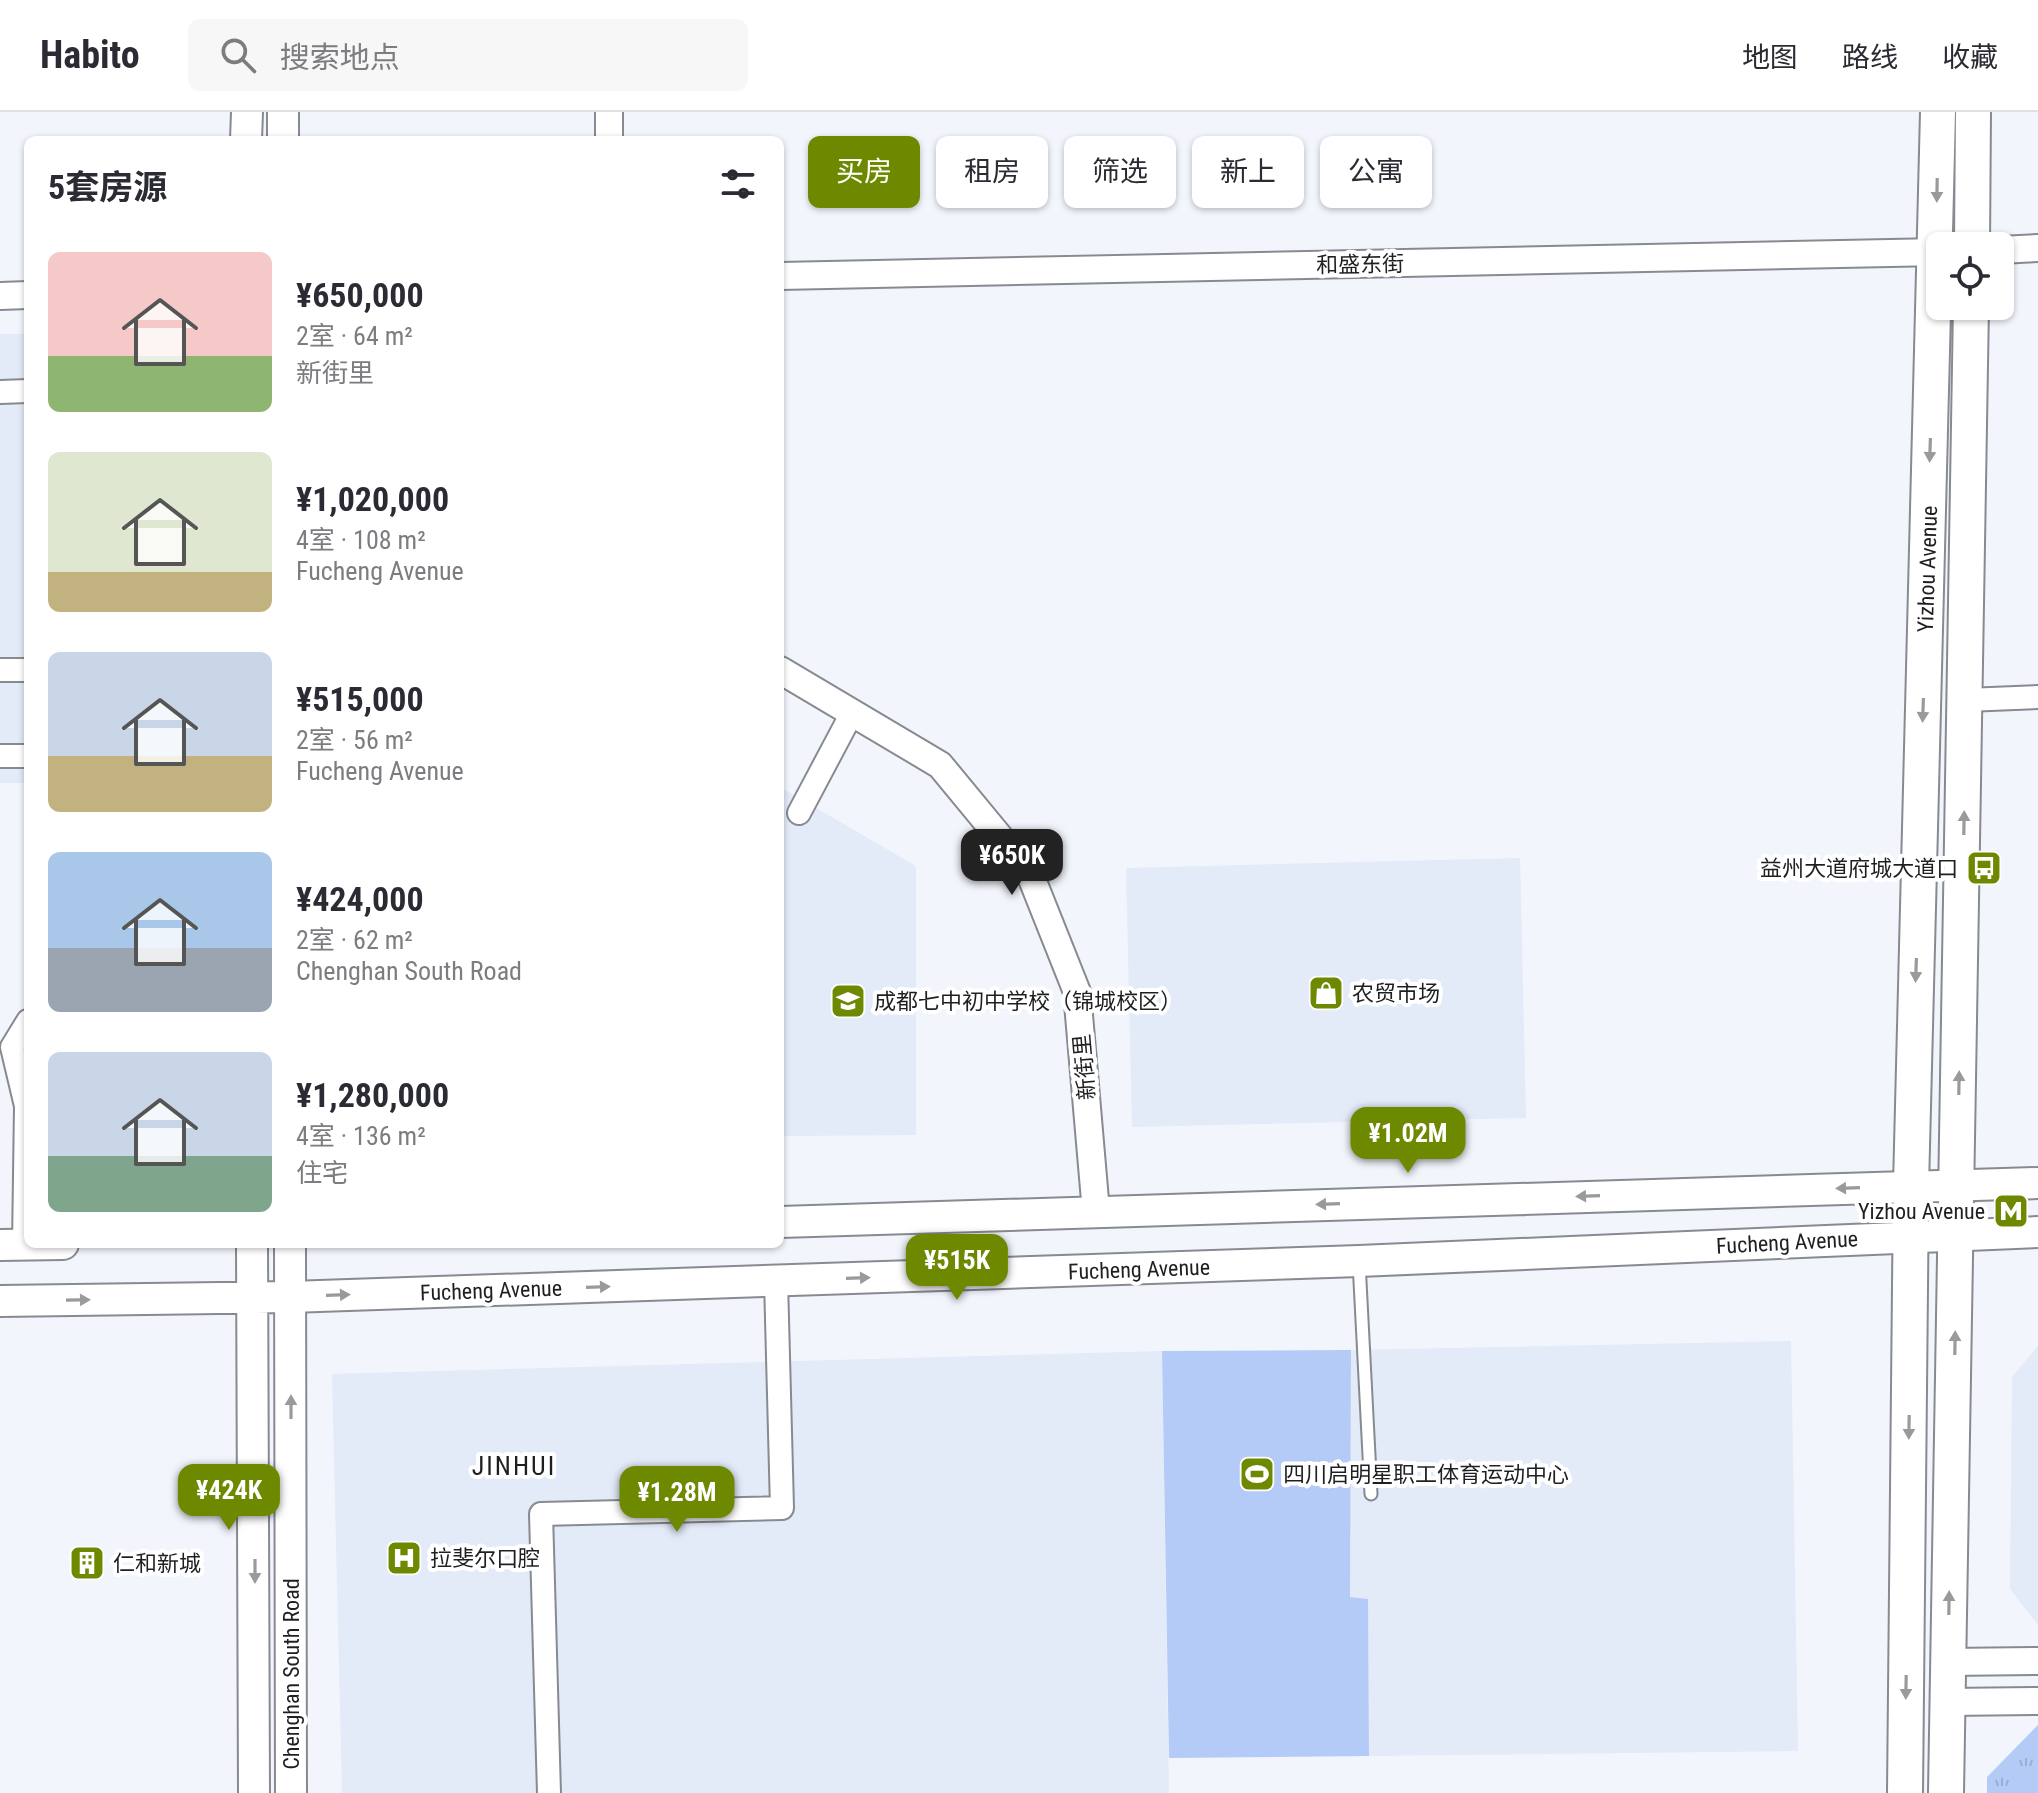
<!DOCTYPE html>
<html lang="zh">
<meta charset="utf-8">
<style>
:root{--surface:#fff;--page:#f7f7f7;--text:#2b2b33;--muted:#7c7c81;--line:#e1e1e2;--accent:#6d8900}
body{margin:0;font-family:"Roboto Condensed","Noto Sans SC",sans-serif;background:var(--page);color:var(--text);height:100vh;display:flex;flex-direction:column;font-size:30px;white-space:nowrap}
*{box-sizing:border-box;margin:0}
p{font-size:26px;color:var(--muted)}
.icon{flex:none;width:44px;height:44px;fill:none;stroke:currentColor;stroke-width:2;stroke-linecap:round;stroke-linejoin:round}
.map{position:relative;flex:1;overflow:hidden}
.panel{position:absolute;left:24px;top:24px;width:760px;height:1112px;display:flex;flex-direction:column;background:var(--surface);border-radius:12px;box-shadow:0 2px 6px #0004}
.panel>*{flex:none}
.banner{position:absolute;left:808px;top:24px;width:760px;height:72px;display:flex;gap:16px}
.controls{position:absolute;left:1926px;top:120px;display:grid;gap:16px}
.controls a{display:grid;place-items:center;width:88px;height:88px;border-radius:12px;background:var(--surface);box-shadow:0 2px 6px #0004;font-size:40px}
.price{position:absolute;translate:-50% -68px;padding:0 18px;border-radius:16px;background:var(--accent);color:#fff;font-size:26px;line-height:52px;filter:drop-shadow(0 2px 4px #0008)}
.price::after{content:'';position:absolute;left:50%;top:48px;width:24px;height:18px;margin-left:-12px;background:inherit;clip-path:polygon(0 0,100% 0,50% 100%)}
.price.on{background:#222;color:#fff}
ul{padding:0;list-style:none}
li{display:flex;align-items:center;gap:24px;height:200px;padding:0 24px}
li span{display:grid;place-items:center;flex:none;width:224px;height:160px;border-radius:12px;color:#555}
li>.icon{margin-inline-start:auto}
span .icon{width:96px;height:96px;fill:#fffc;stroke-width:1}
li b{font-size:34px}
h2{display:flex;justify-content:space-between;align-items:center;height:96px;padding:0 24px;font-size:34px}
.tag{padding:0 28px;border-radius:12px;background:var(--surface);box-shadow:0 2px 6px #0004;font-size:28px;line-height:72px}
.tag.on{background:var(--accent);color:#fff}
header{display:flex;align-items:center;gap:48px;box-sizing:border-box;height:112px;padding:0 40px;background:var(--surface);border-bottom:2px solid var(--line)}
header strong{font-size:38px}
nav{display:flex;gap:44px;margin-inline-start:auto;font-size:28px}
.search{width:560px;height:72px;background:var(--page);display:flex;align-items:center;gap:20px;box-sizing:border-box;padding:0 28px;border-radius:12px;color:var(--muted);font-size:30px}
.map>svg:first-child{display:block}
.built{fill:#e3eaf8}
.grass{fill:url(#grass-tufts)}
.pitch{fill:#b4caf7}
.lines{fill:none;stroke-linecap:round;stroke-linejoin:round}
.service-casing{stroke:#878a90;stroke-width:15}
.minor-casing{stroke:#878a90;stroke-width:26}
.tertiary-casing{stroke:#878a90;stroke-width:30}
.secondary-casing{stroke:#878a90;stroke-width:34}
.primary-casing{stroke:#878a90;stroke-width:38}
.service{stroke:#fff;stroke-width:11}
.minor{stroke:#fff;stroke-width:22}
.tertiary{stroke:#fff;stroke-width:26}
.secondary{stroke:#fff;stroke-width:30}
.primary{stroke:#fff;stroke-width:34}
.oneway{fill:#999a9b}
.labels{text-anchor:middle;stroke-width:8;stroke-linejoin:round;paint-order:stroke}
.street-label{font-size:22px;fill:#1d1f21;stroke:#fff}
.poi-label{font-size:22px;fill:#1d1f21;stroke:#fff;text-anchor:start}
.quarter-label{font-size:26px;letter-spacing:2px;fill:#1d1f21;stroke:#fff}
</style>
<header>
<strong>Habito</strong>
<div class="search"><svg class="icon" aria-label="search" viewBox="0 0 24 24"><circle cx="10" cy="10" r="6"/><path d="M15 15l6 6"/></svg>搜索地点</div>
<nav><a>地图</a><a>路线</a><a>收藏</a></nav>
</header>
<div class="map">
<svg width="2038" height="1681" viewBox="0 0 2038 1681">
<defs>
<pattern id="grass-tufts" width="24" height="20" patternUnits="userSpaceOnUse" patternTransform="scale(2)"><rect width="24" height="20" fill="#b4caf7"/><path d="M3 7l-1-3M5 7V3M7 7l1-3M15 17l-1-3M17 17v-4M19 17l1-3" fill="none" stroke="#9aadd3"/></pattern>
</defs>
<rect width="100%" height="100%" fill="#f2f5fc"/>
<path class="built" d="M0 222H28V671H0Z
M780 675 916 754V1023L780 1024Z
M1520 746 1526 1006 1132 1015 1126 756Z
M1791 1229 1798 1639 1369 1644 1368 1487 1350 1485 1351 1238Z
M2038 1234V1513L2010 1477 2012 1265Z
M1162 1239 1169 1681H342L332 1262Z"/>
<path class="grass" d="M2038 1613V1681H1987V1665Z"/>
<path class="pitch" d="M1351 1238 1350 1485 1368 1487 1369 1644 1169 1646 1162 1239Z"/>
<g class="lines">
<defs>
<path id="service" d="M1359 1150 1371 1382"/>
<path id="minor" d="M0 280 28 279
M0 558H28
M1966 588 2038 585
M0 644H28
M799 701 852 601
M24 1133 26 994 12 935 28 909
M549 1681 541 1402 782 1396 776 1169"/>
<path id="tertiary" d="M609 28V0
M2000 138 2038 136
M780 164 1940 140
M0 184 28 183
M780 558 940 653 1030 762 1077 880 1096 1100
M1948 1550 2038 1549
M1948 1590 2038 1589"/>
<path id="secondary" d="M246 28 247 0
M283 28V0
M780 1110 2038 1071
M252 1132 254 1681
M290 1132 291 1681
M0 1133 63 1132
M0 1189 290 1185 1359 1149 2038 1120"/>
<path id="primary" d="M1972 134 1973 0
M1905 1681 1911 1074 1938 0
M1946 1681 1971 194"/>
</defs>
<use href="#service" class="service-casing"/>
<use href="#minor" class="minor-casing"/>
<use href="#tertiary" class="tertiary-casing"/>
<use href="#secondary" class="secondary-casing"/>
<use href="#primary" class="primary-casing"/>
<use href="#service" class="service"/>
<use href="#minor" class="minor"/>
<use href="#tertiary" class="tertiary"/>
<use href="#secondary" class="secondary"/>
<use href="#primary" class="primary"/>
</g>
<defs><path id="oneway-solid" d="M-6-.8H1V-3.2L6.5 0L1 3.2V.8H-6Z" transform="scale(2)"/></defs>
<g class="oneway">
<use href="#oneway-solid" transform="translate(1937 78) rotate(91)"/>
<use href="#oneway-solid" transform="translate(1930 338) rotate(92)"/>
<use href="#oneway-solid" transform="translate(1923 598) rotate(92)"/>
<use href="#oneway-solid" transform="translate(1964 711) rotate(-89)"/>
<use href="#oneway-solid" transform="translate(1916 858) rotate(92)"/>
<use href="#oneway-solid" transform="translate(1959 971) rotate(-89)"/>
<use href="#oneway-solid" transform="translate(1848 1076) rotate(178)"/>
<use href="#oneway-solid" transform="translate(1588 1084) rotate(178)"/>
<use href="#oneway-solid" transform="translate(1328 1092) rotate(178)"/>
<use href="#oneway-solid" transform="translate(858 1166) rotate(-2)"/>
<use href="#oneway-solid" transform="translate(598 1175) rotate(-2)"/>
<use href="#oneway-solid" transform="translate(338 1183) rotate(-2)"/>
<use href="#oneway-solid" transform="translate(78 1188) rotate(-1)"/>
<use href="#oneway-solid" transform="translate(1955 1231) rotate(-89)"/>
<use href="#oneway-solid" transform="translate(291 1295) rotate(-90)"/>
<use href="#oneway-solid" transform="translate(1909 1315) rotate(91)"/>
<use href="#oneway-solid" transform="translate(255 1459) rotate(90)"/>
<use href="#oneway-solid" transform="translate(1949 1491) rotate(-89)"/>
<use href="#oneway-solid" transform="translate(1906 1575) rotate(91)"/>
</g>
<defs>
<symbol id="bus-square" viewBox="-11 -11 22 22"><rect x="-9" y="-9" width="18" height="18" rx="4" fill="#6d8900" stroke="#fff"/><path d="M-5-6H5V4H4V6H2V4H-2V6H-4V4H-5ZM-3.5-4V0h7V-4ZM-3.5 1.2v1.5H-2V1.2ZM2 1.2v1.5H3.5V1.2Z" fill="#fff"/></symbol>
<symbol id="shop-square" viewBox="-11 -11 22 22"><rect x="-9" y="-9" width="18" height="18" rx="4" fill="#6d8900" stroke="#fff"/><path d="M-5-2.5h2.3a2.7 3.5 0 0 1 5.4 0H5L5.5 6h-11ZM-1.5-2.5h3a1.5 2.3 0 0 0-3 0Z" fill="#fff"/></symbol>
<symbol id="school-square" viewBox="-11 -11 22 22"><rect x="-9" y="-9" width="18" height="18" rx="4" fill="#6d8900" stroke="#fff"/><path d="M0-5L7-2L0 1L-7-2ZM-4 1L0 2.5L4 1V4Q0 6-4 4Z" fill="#fff"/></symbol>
<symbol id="metro-square" viewBox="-11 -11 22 22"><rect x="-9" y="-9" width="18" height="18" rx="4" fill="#6d8900" stroke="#fff"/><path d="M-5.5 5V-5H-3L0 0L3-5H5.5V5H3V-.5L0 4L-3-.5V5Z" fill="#fff"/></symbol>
<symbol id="stadium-square" viewBox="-11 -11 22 22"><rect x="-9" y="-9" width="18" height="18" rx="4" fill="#6d8900" stroke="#fff"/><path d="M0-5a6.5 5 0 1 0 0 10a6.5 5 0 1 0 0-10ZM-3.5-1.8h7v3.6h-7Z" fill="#fff"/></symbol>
<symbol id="hospital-square" viewBox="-11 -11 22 22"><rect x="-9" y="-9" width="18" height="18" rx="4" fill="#6d8900" stroke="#fff"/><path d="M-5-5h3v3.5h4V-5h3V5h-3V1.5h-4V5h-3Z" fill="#fff"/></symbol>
<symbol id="building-square" viewBox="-11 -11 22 22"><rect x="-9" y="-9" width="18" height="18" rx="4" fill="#6d8900" stroke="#fff"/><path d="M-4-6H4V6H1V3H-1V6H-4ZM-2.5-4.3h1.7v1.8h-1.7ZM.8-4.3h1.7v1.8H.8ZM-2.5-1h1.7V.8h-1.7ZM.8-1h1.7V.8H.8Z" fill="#fff"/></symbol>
</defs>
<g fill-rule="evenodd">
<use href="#bus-square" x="1964" y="736" width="40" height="40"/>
<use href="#shop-square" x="1306" y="861" width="40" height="40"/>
<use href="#school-square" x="828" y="869" width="40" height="40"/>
<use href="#metro-square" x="1991" y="1079" width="40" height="40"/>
<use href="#stadium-square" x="1237" y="1342" width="40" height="40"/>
<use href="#hospital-square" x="384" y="1426" width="40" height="40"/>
<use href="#building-square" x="67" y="1431" width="40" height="40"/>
</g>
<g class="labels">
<g class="street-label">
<text transform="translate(1360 152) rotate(-1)" y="8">和盛东街</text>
<text transform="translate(1927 457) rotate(-88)" y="8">Yizhou Avenue</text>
<text transform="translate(1084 955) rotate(-95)" y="8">新街里</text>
<text transform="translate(1787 1130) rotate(-3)" y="8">Fucheng Avenue</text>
<text transform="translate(1139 1157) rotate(-2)" y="8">Fucheng Avenue</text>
<text transform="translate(491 1178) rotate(-2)" y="8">Fucheng Avenue</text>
<text transform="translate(291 1562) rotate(-90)" y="8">Chenghan South Road</text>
</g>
<g class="poi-label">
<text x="1958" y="764" text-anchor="end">益州大道府城大道口</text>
<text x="1352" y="889">农贸市场</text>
<text x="874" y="897">成都七中初中学校（锦城校区）</text>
<text x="1985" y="1107" text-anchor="end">Yizhou Avenue</text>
<text x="1283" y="1370">四川启明星职工体育运动中心</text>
<text x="430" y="1454">拉斐尔口腔</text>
<text x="113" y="1459">仁和新城</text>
</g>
<g class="quarter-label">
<text x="514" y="1363">JINHUI</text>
</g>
</g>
</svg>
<div class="controls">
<a><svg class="icon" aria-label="locate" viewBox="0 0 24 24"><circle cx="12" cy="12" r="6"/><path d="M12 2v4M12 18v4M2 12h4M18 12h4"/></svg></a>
</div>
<b class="price on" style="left:1012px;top:785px">¥650K</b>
<b class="price" style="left:1408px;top:1063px">¥1.02M</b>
<b class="price" style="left:957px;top:1190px">¥515K</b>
<b class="price" style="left:229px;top:1420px">¥424K</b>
<b class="price" style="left:677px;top:1422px">¥1.28M</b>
<div class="banner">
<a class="tag on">买房</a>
<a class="tag">租房</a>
<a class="tag">筛选</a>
<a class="tag">新上</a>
<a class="tag">公寓</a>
</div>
<section class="panel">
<h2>5套房源<svg class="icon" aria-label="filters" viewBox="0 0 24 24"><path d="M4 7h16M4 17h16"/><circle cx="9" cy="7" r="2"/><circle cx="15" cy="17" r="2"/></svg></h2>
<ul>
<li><span style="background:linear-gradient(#f6c9c9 65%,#8fb573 0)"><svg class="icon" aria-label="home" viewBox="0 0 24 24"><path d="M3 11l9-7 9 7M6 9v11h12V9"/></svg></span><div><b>¥650,000</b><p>2室 · 64 m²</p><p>新街里</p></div></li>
<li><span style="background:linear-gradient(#dfe7d0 75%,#c2b280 0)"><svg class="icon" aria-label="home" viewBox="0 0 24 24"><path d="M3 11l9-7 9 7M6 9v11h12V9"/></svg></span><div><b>¥1,020,000</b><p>4室 · 108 m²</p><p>Fucheng Avenue</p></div></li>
<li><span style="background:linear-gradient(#c9d6e8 65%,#c2b280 0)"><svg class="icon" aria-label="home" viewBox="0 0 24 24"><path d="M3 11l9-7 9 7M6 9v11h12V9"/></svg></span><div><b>¥515,000</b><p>2室 · 56 m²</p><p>Fucheng Avenue</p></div></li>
<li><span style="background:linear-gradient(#a9c7e8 60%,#9aa5b1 0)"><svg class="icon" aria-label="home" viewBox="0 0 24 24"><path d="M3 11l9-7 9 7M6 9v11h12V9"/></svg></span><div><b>¥424,000</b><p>2室 · 62 m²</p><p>Chenghan South Road</p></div></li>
<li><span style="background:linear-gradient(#c9d6e8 65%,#7fa58c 0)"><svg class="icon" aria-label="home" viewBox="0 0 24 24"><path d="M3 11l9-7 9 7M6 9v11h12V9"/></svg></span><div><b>¥1,280,000</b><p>4室 · 136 m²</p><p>住宅</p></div></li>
</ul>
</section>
</div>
